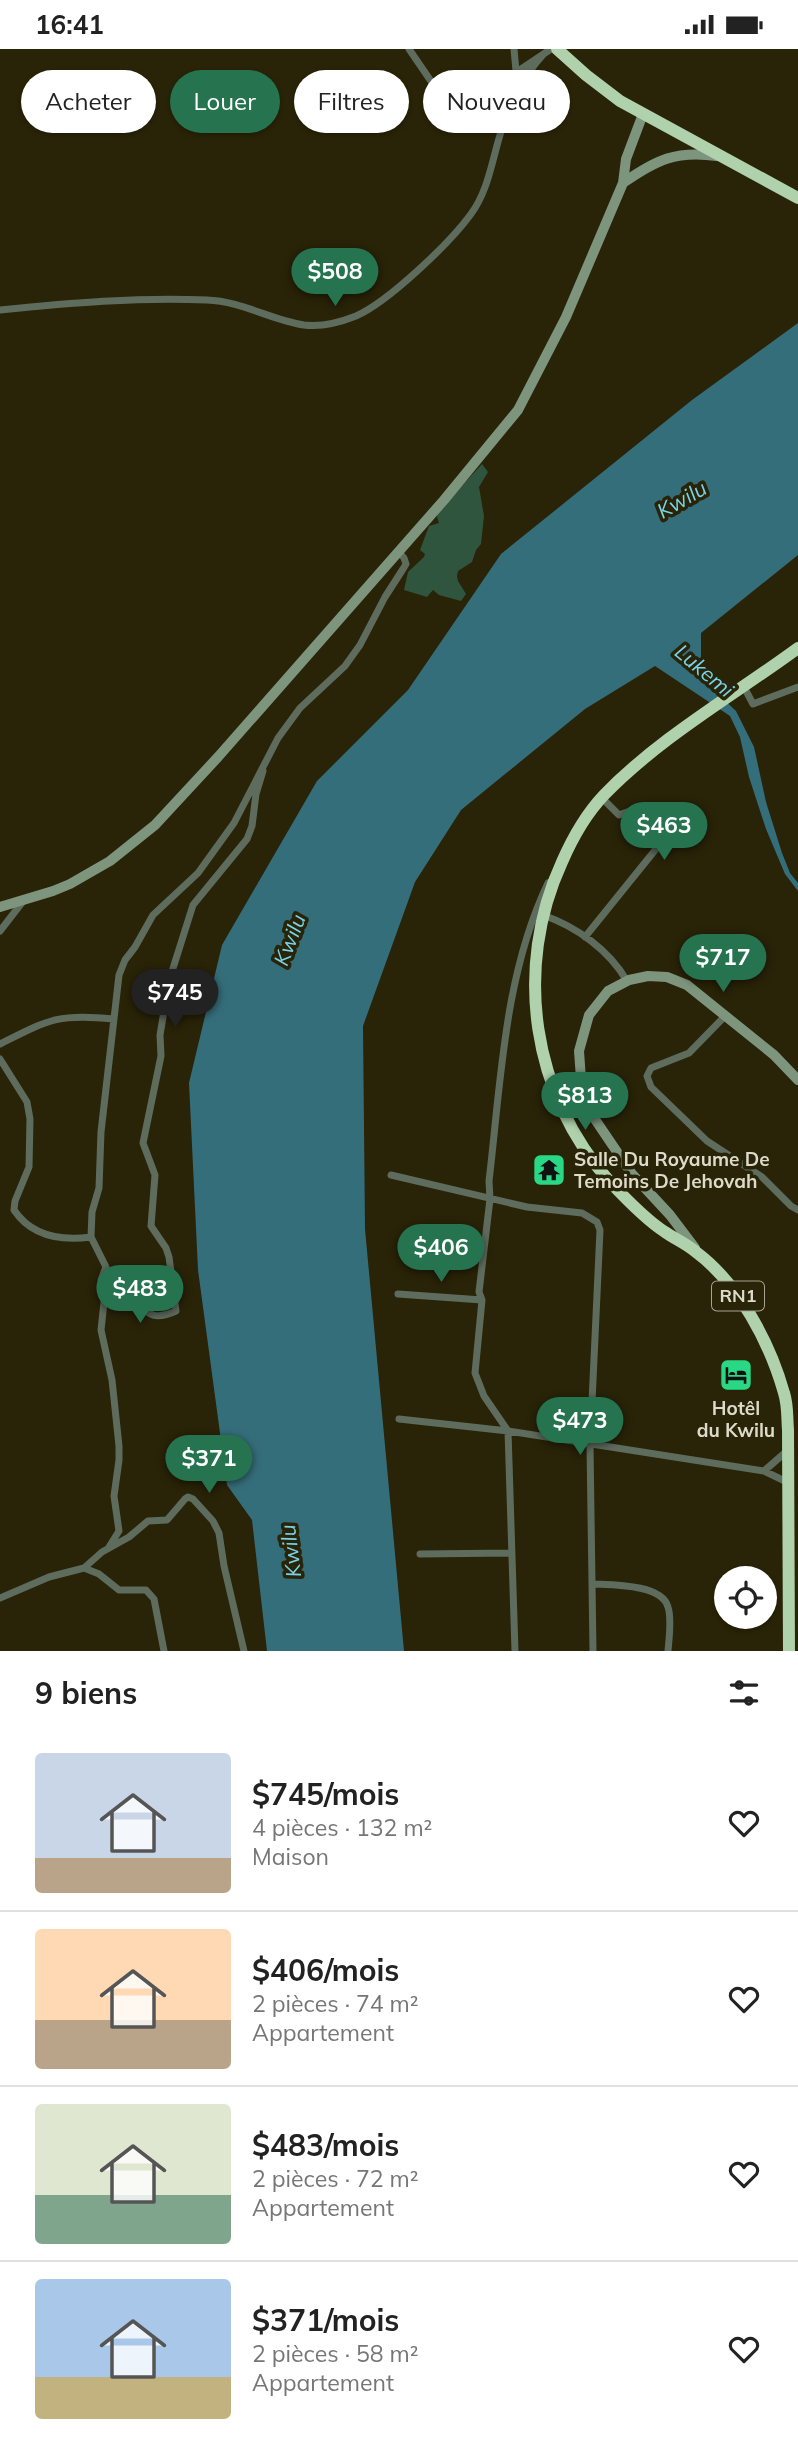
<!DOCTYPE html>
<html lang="fr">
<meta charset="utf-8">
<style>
:root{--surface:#fff;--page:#f6f6f6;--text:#222;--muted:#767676;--line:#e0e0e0;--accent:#25744f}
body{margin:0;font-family:Mulish,sans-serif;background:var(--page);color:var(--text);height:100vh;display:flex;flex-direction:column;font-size:26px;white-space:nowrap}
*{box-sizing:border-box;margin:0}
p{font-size:23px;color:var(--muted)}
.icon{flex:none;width:38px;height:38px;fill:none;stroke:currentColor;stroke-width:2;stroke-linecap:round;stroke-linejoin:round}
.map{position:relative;height:1602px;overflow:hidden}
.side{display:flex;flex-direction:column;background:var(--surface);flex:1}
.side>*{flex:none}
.hud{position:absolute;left:21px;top:21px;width:756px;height:63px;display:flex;gap:14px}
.tools{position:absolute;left:714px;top:1517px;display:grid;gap:14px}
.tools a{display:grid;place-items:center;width:63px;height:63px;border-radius:50%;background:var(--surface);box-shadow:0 2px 5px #0004;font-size:35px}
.price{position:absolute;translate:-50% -60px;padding:0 16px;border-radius:24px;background:var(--accent);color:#fff;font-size:23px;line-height:46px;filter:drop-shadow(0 2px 4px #0008)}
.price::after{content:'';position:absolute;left:50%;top:42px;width:21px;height:16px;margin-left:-10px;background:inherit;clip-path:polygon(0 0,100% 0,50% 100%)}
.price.active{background:#222;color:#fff}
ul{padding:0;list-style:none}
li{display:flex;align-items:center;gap:21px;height:175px;padding:0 35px}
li+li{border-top:2px solid var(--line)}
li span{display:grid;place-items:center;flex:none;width:196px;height:140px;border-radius:7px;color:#555}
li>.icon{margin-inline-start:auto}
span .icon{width:84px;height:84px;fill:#fffc;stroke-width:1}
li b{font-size:30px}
h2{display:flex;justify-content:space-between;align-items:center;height:84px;padding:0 35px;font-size:30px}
.tag{padding:0 24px;border-radius:32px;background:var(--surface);box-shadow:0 2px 5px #0004;font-size:24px;line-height:63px}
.tag.active{background:var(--accent);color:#fff}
.status{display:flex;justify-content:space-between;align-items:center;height:49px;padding:0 35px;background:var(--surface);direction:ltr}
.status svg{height:19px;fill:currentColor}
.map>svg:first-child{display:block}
.green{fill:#30553e}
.water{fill:#356e7b}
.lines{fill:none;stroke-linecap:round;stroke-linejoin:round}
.street{stroke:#5e6c5d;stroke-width:7}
.secondary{stroke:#7e957d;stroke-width:10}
.highway{stroke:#afd2ad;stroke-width:12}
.labels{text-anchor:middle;stroke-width:7;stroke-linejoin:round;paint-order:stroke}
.shield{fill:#292307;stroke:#a7a390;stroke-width:2}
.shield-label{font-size:18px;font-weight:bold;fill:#dddaca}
.poi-label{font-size:19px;font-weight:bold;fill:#dddaca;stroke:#292307;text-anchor:start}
.water-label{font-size:21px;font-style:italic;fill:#77d4ea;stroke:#292307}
</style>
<div class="status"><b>16:41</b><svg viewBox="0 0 49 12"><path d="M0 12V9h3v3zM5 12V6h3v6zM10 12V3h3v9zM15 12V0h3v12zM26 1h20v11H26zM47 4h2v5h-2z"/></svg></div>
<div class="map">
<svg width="798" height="1602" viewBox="0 0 798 1602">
<rect width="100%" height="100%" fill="#292307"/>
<path class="green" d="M482 415 488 423 479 438 484 467 481 495 476 501 472 513 458 522 457 527 458 532 466 545 461 552 439 546 433 541 427 548 404 541 408 523 424 508 425 505 420 501 429 477 439 474 437 468 438 463Z"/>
<path class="water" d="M798 274V506L701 584V620L719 646 736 662 754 698 766 753 782 804 790 824 798 834V842L785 825 766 780 749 728 740 688 730 667 655 617 585 660 461 761 415 833 363 977 365 1180 404 1602H267L252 1471 227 1436 198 1221 189 1034 222 896 317 732 408 641 501 505 692 351Z"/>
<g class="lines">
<path class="street" d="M409 0 450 60 458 68 470 73 478 69 509 28 551 0
M514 0 516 22
M0 261C69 254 138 248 207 251 241 252 271 271 304 276 321 278 341 273 356 267 388 253 450 194 471 165 488 142 492 112 500 86 509 57 522 29 542 7
M744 638 753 655 798 638
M543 866C577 878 609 901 627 932
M0 882 24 851
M585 888 656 800 637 765 630 762 619 766 602 749
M725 967 689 1004 651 1019 647 1027 651 1038 707 1092 762 1128 791 1157 798 1161
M0 995C48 971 58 964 113 970
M0 1010 27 1053 30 1070 29 1118 15 1152 14 1161C32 1188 61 1192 91 1188
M391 1126 527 1158 582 1164 597 1173 600 1181 590 1396 593 1602
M105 1244C111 1246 118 1244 123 1246 145 1252 143 1277 176 1262L169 1208 166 1199 151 1177 155 1126 143 1094 161 1007 160 986 169 932 193 856 247 790 252 777 256 745 263 722
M398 1245 482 1251
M399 1370 508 1382 764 1422 789 1434
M764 1422 787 1402
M109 1498 119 1482 114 1447 119 1411V1397L112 1331 101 1281 105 1244 101 1231 106 1218 91 1188 92 1163 99 1139 101 1083 119 926 125 911 135 898 153 866 198 824 234 774 278 689 300 659 345 617 360 596 385 548 403 520 406 515 404 509 398 502
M420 1505 512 1504
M84 1519 102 1503 129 1488 148 1472 167 1471 185 1450 188 1448 193 1450 213 1472 219 1484 224 1517 244 1602
M593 1535C612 1536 662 1535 668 1558 672 1570 669 1589 668 1602
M0 1549 49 1528 84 1519 99 1525 119 1541H146L154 1550 164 1602
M515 1602 508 1382 484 1347 475 1324 482 1251 479 1243 490 1150 489 1132C501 1032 504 926 548 834"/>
<path class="secondary" d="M623 134C656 111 676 101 717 107
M0 858 53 842 70 835 110 812 155 776 218 708 444 451 518 361 566 268 623 134 626 110 643 65
M695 1199 670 1166 632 1125 588 1060 581 1030 579 1002 589 966 608 942 629 931 648 927 667 928 687 936 774 1006 798 1031"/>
<path class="highway" d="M557 0 586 26 620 52 798 149
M789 1602 788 1381C787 1369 788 1356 784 1344 770 1294 739 1235 696 1203 687 1195 675 1190 665 1183 646 1171 626 1150 610 1133 532 1046 513 919 562 813 572 790 587 764 604 746 659 689 734 646 798 599"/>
</g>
<defs>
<symbol id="temple-square" viewBox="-11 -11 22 22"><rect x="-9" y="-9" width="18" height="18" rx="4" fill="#29d885" stroke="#292307"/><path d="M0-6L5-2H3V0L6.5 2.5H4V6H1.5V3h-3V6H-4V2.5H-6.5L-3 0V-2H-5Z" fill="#111"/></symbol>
<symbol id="hotel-square" viewBox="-11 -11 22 22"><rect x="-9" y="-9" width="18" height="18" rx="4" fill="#29d885" stroke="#292307"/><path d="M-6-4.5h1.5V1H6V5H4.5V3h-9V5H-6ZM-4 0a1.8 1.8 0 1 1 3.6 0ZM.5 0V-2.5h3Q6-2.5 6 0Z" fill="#111"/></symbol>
</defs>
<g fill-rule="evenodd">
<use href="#temple-square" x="530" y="1102" width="38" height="38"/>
<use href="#hotel-square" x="717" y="1307" width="38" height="38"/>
</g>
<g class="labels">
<rect class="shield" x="712" y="1232.5" width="52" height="29" rx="5"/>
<g class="shield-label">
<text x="738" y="1253">RN1</text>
</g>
<g class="poi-label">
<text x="574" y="1117">Salle Du Royaume De<tspan x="574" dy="22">Temoins De Jehovah</tspan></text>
<text x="736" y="1366" text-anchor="middle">Hotêl<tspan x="736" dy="22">du Kwilu</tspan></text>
</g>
<g class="water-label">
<text transform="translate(682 451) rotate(-30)" y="7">Kwilu</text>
<text transform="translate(704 622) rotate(40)" y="7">Lukemi</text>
<text transform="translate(290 891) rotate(-69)" y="7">Kwilu</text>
<text transform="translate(291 1502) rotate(-97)" y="7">Kwilu</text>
</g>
</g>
</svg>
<div class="tools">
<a><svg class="icon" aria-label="locate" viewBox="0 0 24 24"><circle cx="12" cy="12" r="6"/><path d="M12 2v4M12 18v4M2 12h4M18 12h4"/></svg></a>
</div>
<b class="price" style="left:335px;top:259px">$508</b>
<b class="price" style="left:664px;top:813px">$463</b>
<b class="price" style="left:723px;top:945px">$717</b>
<b class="price active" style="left:175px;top:980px">$745</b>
<b class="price" style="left:585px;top:1083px">$813</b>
<b class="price" style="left:441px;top:1235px">$406</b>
<b class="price" style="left:140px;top:1276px">$483</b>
<b class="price" style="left:580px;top:1408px">$473</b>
<b class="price" style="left:209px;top:1446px">$371</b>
<div class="hud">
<a class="tag">Acheter</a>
<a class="tag active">Louer</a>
<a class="tag">Filtres</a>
<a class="tag">Nouveau</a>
</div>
</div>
<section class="side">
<h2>9 biens<svg class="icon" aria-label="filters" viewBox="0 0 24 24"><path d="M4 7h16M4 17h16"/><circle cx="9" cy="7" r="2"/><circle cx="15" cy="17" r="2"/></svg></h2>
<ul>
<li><span style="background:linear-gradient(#c9d6e8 75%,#b9a48a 0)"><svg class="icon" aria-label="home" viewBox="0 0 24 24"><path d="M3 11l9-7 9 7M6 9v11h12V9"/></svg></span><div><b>$745/mois</b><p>4 pièces · 132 m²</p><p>Maison</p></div><svg class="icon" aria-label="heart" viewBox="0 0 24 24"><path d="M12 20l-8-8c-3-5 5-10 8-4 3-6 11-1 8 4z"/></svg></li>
<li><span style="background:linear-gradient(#ffd9b3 65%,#b9a48a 0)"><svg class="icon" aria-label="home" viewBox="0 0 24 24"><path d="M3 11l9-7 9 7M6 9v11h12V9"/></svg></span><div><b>$406/mois</b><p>2 pièces · 74 m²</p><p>Appartement</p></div><svg class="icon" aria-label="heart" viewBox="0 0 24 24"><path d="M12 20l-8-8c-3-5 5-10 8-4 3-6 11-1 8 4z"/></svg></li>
<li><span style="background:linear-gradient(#dfe7d0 65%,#7fa58c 0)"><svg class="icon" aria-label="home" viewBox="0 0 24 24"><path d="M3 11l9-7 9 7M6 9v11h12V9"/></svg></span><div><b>$483/mois</b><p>2 pièces · 72 m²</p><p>Appartement</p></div><svg class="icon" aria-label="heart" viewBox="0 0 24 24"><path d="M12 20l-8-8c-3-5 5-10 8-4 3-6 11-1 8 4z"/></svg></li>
<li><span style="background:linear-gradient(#a9c7e8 70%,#c2b280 0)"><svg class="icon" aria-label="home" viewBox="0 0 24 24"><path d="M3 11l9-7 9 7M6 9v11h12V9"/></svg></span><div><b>$371/mois</b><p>2 pièces · 58 m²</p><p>Appartement</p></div><svg class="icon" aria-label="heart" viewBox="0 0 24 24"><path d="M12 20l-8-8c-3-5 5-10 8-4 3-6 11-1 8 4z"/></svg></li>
</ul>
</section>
